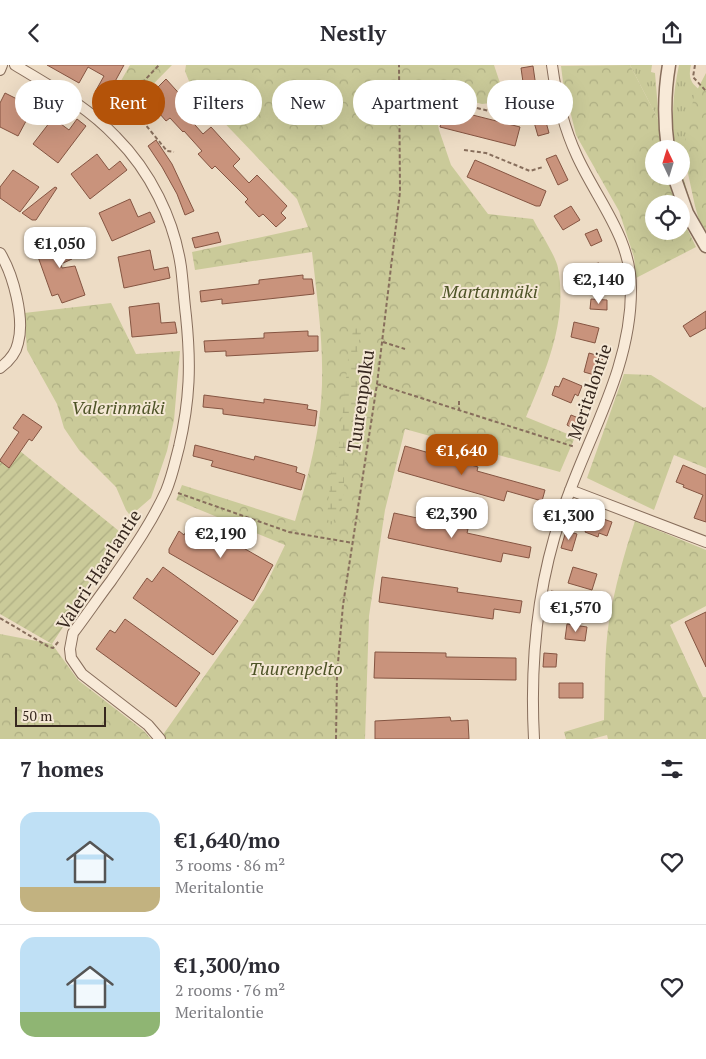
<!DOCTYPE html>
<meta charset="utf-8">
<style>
:root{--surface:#fff;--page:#f2f2f3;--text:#2b2b33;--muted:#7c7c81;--line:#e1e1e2;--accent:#b45309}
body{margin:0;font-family:"PT Serif",serif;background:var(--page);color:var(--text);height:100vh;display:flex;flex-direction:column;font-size:19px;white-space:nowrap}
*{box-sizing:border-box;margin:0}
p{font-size:16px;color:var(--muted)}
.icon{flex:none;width:28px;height:28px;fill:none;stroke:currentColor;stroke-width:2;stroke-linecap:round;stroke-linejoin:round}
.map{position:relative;height:674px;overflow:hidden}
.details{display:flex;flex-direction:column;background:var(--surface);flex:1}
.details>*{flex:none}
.hud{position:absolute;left:15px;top:15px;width:676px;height:45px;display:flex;gap:10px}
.needle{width:32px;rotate:356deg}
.buttons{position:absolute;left:645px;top:75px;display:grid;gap:10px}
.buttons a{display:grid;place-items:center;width:45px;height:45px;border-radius:50%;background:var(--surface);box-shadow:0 5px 20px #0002;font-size:25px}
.scale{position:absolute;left:15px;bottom:12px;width:91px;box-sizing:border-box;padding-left:5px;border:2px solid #37281f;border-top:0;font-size:14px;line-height:18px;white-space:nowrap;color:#37281f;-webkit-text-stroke:4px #f4e7d4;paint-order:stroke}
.price{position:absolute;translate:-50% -42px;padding:0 11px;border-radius:10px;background:#fff;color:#222;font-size:16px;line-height:32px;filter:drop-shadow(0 1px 2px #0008)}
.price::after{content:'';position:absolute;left:50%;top:30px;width:15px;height:11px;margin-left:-8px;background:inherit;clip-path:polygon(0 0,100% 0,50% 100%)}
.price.selected{background:var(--accent);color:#fff}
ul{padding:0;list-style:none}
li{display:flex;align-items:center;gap:15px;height:125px;padding:0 20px}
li+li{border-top:1px solid var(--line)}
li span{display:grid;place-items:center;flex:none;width:140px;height:100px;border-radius:15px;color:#555}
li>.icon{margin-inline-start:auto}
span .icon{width:60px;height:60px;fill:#fffc;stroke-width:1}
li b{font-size:21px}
h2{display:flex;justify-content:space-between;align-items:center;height:60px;padding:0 20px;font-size:21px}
.tag{padding:0 18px;border-radius:22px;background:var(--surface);box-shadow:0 5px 20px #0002;font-size:18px;line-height:45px}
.tag.selected{background:var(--accent);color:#fff}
header{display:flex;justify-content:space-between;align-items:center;height:65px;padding:0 20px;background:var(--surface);font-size:22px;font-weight:700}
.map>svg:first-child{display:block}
.grass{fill:url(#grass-tufts)}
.forest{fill:url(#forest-crowns)}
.wetland{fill:url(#wetland-marsh)}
.garden{fill:url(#garden-furrows)}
.building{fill:#c9937c;stroke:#855542}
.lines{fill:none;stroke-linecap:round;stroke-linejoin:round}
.minor-casing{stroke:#876e5c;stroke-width:12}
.tertiary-casing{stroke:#876e5c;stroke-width:15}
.path{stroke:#876e5c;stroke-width:2;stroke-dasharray:4 2.5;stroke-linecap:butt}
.minor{stroke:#f8ead8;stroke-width:10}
.tertiary{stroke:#f8ead8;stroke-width:12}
.labels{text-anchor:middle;stroke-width:4;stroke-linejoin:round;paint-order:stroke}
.park-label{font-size:18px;font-style:italic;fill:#4d5326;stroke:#f4e7d4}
.street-label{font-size:18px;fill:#37281f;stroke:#f4e7d4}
</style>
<header><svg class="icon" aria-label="back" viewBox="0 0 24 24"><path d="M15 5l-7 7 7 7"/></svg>Nestly<svg class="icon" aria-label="share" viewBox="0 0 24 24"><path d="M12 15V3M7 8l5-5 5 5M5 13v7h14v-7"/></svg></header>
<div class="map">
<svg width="706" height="674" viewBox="0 0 706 674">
<defs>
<pattern id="grass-tufts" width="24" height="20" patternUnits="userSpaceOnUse" patternTransform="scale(1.25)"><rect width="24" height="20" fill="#caca99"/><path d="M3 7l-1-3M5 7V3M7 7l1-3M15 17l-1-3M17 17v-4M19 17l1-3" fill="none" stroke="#aeae83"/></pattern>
<pattern id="forest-crowns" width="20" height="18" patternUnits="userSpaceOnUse" patternTransform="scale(1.25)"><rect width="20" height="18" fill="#caca99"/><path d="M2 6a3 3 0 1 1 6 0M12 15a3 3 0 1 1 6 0" fill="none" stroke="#aeae83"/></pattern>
<pattern id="wetland-marsh" width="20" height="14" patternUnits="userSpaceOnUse" patternTransform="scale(1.25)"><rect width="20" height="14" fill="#caca99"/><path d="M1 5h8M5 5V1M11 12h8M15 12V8" fill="none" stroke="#aeae83"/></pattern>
<pattern id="garden-furrows" width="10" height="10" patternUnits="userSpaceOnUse" patternTransform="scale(1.25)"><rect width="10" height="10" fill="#caca99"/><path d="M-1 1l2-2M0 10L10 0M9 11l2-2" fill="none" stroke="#aeae83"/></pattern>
</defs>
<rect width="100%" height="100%" fill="#eddcc5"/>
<path class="grass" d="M630 0H652L651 7 655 8 659 56Z
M679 0H691C687 17 694 20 706 30V67L688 91 684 115 689 132C678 115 681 104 681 84H675C671 55 673 28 679 0Z"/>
<path class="forest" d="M130 0H172L119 54 106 42Z
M186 0H494L503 27 500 37 482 39 432 27 439 65 451 100 488 149 533 154C539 166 556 191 558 203 568 255 546 305 526 352L575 372 560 407 405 364 385 445 369 551 365 674H160L237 565 264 524 285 480 176 435 182 420 295 456C305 422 314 390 319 355 327 299 318 242 312 187L195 205 192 187 308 162 297 134 192 24 185 6Z
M630 0 659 56 663 84H654V111H667L676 139H654V166H681V151L696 182 636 213 634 192 619 146 576 70 563 17 561 1Z
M706 8V166L699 155 695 141 683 85 694 31Z
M111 238 136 289 180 286 174 355 167 386 151 433 136 446 132 453 126 445 116 422 79 385 64 363 57 339 27 285 24 248Z
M624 309 651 310 704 343 706 342V403L674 390 654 445 587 413Z
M635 456 706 485V541L670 560 703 632H706V674H608L607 670 592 674H566L564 667 604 655C605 622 604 589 609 556 615 522 624 489 635 456Z
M0 569 52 579 78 615 144 666 151 674H0Z"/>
<path class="wetland" d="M359 254 362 263 357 284 359 301 357 323 359 336 357 350 348 372 344 404V427L339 445 331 460 327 453 331 409 340 377 348 294 354 260Z"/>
<path class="garden" d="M20 386 119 466 116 480 52 579 0 549V396L9 402Z"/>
<path class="building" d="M47 0H124L106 33 95 27 104 11 88 2 79 18Z
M533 1 538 36 540 35 549 68 538 71 527 33 526 38 521 3Z
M166 14 195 46 188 52 203 69 211 62 240 94 233 101 249 118 257 110 287 141 281 148 286 153 276 162 263 149 259 152 245 137 248 134 215 101 212 104 198 89 202 86 184 66 183 67 170 53 166 56 153 41 156 38 150 30Z
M30 25 40 30 18 71 0 62V38L5 28 23 37Z
M445 43 520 62 515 81 440 62Z
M53 53 69 65 77 54 86 61 58 98 33 79Z
M156 75 172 99 194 146 185 150 177 129 162 102 148 81Z
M97 89 109 105 120 96 127 105 90 134 71 109Z
M556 90 568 115 558 120 546 94Z
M475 95 546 126 540 141H536L467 112Z
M13 105 39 122 20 147 0 133V122Z
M55 122 57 123 36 155H32L22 148Z
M130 134 138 152 150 147 155 157 112 176 99 148Z
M571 141 580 155 563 165 554 151Z
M597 164 602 176 591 181 585 169Z
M62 165 72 194 61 199 62 203 75 201 85 230 62 238 58 229 52 231 37 189 44 187 41 178 53 174 52 169Z
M218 167 221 177 195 183 192 173Z
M150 185 154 205 168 202 170 213 124 223 118 192Z
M599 198 601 215 580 218 577 202Z
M303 210V214H312L314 229 222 239V234L201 237 200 226 259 219V215Z
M591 234 607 235V245L590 244Z
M159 238 161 258 175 257 177 268 132 272 129 242Z
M706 246V263L690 272 683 261Z
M574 257 599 263 595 278 571 272Z
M308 266V271H318V286L226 291V286L205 287 204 276 264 273V268Z
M589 288 603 292 598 311 584 307Z
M563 313 582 321 578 331 575 329 571 338 552 330 555 321 559 322Z
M204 330 264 338V334L308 340 307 344 317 346 315 361 223 349V344L203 342Z
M23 349 42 362 32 376 29 374 9 403 0 396V395L19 367 13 363Z
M571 350 581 354 576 365 567 360Z
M195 380 254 395 255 391 297 402 296 407 305 410 301 425 211 401 213 396 193 391Z
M405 381 478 402 477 406 545 425 542 436 507 426 504 436 398 406Z
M683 400 706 410V457L694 453 703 430 683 422 684 420 676 417Z
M394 448 468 464 467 468 531 482 529 493 503 488 501 497 388 473Z
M592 450 612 457 607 471 599 468 598 472 585 467Z
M193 454 273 500 253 536 169 488V484L179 466 184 470Z
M566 466 577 469 572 486 561 483Z
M163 502 238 556 213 590 133 533 147 513 152 517Z
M573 502 597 509 592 525 568 518Z
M382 512 458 523 457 527 522 536 520 548 494 544 493 554 379 537Z
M551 526 563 528 560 544 548 542Z
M706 547V602L685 557Z
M125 554 200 608 176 642 96 584 110 565 115 568Z
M567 559 587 562 585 576 565 574Z
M375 587 446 588V592L516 593V615L374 613Z
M544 588 557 589 556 602H543Z
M559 618H583V633H559Z
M450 652 451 656 468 655 469 674H375V656Z"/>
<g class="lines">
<defs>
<path id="minor" d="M15 0C51 22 87 41 116 72 150 106 174 154 181 202 183 218 184 235 186 251 191 299 190 335 179 382 175 397 172 412 166 426 151 459 131 487 111 516 98 533 86 551 73 568L70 584 71 593 82 609 148 660 160 674
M0 5 2 0
M0 188C13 209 25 253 18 278 16 288 8 297 0 303
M570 425 706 477
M534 674C530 599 537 522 561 451 585 375 631 307 631 225 632 174 597 135 577 91 564 63 556 30 552 0"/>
<path id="tertiary" d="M668 84C664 55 664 29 669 0
M674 111 687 148 706 181"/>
</defs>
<use href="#minor" class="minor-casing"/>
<use href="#tertiary" class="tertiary-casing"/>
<path class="path" d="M695 0 693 12 706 26
M439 34 523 54
M126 36 167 86 174 87
M111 51 159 0
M464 85 486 88 530 106 543 102
M383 277 405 284
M377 319 575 382
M459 336V346
M178 428 289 467 353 478
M0 553 49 582 53 583 59 576
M336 674 337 609 343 540 377 319 400 127 399 0"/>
<use href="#minor" class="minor"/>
<use href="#tertiary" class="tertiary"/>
</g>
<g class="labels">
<g class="park-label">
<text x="490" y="233">Martanmäki</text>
<text x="118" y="349">Valerinmäki</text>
<text x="296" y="610">Tuurenpelto</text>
</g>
<g class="street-label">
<text transform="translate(590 327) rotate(-71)" y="6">Meritalontie</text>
<text transform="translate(361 336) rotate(-82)" y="6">Tuurenpolku</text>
<text transform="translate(99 505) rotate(-57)" y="6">Valeri-Haarlantie</text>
</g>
</g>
</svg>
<div class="buttons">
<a><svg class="needle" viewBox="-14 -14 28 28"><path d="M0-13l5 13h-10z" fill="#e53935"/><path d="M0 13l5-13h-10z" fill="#7c7c81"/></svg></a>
<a><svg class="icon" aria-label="locate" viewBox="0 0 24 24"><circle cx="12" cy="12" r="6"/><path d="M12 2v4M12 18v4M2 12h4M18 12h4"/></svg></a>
</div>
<div class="scale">50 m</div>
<b class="price" style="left:60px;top:204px">€1,050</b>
<b class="price" style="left:599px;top:240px">€2,140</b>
<b class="price selected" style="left:462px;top:411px">€1,640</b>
<b class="price" style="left:452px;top:474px">€2,390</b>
<b class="price" style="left:569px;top:476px">€1,300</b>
<b class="price" style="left:221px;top:494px">€2,190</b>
<b class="price" style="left:576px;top:568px">€1,570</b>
<div class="hud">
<a class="tag">Buy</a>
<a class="tag selected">Rent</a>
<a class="tag">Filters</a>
<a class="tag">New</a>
<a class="tag">Apartment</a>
<a class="tag">House</a>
</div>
</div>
<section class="details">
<h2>7 homes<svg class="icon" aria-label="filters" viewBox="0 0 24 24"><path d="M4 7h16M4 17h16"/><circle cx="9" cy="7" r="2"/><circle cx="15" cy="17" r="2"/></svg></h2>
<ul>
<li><span style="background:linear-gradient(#bfe0f5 75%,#c2b280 0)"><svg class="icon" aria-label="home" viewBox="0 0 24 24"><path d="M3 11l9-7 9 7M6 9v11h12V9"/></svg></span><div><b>€1,640/mo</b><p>3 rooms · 86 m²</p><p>Meritalontie</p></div><svg class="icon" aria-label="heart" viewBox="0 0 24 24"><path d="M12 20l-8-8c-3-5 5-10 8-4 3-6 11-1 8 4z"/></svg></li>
<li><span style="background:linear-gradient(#bfe0f5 75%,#8fb573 0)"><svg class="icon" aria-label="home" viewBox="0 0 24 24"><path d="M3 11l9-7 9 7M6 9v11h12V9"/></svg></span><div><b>€1,300/mo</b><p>2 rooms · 76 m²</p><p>Meritalontie</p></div><svg class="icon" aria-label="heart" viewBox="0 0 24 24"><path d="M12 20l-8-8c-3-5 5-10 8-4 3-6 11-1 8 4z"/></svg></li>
</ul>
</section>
